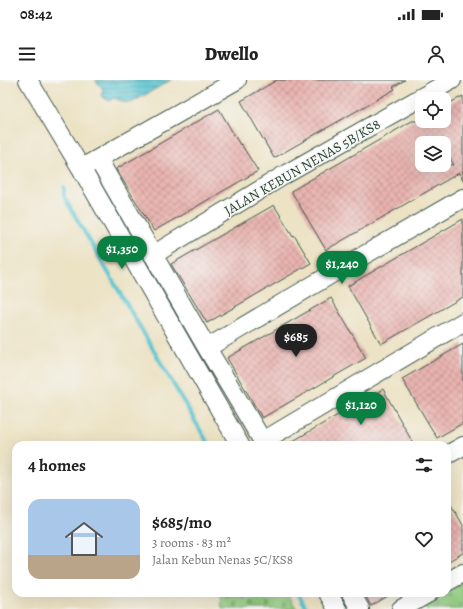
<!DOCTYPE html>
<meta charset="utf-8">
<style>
:root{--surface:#fff;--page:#f2f2f2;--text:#222;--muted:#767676;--accent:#0b8043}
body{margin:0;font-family:Alegreya,serif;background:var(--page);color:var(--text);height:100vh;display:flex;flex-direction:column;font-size:15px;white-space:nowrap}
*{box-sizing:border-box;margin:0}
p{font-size:13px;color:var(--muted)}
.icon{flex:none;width:22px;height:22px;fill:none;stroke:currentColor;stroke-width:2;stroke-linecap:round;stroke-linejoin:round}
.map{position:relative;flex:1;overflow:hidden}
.sheet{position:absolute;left:12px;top:361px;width:439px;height:156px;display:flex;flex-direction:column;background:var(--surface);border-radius:12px;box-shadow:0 4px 16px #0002}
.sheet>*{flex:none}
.controls{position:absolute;left:415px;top:12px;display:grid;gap:8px}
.controls a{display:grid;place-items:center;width:36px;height:36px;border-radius:8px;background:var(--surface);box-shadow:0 4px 16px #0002;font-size:20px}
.price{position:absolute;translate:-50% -34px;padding:0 9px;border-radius:14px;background:var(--accent);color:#fff;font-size:13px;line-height:26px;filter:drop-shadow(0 1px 2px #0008)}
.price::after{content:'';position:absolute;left:50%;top:24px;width:12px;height:9px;margin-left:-6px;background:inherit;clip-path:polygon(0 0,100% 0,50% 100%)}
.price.active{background:#222;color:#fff}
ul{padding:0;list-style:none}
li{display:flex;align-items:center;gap:12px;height:100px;padding:0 16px}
li span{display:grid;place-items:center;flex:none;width:112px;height:80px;border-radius:12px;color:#555}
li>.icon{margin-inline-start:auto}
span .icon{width:48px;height:48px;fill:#fffc;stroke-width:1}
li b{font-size:17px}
h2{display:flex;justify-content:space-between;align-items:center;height:48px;padding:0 16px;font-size:17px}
.status{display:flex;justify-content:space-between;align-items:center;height:28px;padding:0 20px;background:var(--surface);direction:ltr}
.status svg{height:11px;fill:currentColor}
header{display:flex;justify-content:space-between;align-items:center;height:52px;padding:0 16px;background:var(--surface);font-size:18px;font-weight:800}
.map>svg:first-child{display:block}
.cemetery{fill:url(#cemetery-stones);stroke:#58845a}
.park{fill:url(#park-tufts);stroke:#58845a}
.water{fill:url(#water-rules);stroke:#3c8082}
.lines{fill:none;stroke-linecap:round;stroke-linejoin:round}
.stream{stroke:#58c4d1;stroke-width:4}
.building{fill:url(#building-cross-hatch);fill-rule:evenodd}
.minor-casing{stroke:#3e564a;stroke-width:20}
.minor{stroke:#fff;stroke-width:18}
.labels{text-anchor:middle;stroke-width:3;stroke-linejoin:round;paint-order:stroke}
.street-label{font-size:14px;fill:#1f3d34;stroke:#f6f6f2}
</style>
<div class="status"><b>08:42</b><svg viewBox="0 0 49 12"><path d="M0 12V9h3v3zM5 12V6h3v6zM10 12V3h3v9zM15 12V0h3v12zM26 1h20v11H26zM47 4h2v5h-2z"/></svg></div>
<header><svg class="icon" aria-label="menu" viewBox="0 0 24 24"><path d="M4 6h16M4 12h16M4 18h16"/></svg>Dwello<svg class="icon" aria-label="person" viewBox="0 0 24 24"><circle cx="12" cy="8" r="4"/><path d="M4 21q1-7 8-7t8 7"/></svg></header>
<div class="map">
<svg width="463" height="529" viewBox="0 0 463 529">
<defs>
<pattern id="cemetery-stones" width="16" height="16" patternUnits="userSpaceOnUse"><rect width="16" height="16" fill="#91cb7f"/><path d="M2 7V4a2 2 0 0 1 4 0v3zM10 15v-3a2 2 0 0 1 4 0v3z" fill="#76a669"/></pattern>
<pattern id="park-tufts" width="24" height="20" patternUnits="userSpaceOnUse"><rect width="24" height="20" fill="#91cb7f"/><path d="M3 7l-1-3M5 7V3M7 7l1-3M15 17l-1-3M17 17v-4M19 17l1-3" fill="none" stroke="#76a669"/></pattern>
<pattern id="water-rules" width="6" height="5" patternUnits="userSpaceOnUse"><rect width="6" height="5" fill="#58c4d1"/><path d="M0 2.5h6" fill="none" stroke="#48a0aa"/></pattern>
<pattern id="building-cross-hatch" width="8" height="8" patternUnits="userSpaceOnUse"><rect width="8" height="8" fill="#eab4b0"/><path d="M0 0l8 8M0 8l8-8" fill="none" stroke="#bd9490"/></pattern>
</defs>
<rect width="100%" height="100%" fill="#f6f6f2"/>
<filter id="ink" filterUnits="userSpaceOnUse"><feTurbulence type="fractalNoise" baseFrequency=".025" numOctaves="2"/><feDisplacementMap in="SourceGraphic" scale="8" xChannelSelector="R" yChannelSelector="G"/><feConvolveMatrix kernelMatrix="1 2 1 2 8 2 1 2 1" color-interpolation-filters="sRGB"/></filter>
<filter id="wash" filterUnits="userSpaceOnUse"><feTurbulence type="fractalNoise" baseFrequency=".012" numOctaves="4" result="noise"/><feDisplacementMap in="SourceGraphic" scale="16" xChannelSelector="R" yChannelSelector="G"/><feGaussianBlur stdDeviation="0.9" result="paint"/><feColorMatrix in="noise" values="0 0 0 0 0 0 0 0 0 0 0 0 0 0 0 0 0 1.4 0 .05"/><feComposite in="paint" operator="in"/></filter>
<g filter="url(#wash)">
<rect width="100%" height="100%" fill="#ece2c4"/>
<path class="cemetery" d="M221 513H287L297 529H222Z"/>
<path class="park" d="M463 499V529H426L422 522 438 513H447V508Z"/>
<path class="water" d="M95 0H171L131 23 124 22 114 18 109 21 101 16 103 9Z"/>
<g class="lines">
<path class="stream" d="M64 108V117L209 365
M298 513 307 529"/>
</g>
<g id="blocks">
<path class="building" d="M277 0H405L393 7 395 9 274 78 241 21Z
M463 16V101L459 93 326 170 291 111 412 41H444V26ZM422 63H444V68L454 85H422Z
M219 29 240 65 241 64 258 91 154 151 116 89Z
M274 125 293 156 294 155 311 183 207 243 171 184Z
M463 139V217L381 264 348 206Z
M331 218 366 278 262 338 227 278Z
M463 264V343L437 358 402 299Z
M383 309 414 365H286Z
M447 418 463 445V473L447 482Z
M364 513H393L371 526Z"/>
</g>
</g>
<g filter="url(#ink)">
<use href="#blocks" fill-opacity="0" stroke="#3e564a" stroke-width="1"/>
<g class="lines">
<defs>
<path id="minor" d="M28 0 81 88 240 365
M98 79 207 268 265 365
M87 85 237 0
M153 175 286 94 452 0
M207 268 340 189 463 118
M263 361 463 242
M447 375 463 366
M447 502 463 493
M328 513 337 529
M351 513 360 529
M401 529 429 513"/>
</defs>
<use href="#minor" class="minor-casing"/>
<use href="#minor" class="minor"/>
</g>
</g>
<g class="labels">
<g class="street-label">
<text transform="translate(302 87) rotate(-30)" y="5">JALAN KEBUN NENAS 5B/KS8</text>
</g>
</g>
</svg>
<div class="controls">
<a><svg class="icon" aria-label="locate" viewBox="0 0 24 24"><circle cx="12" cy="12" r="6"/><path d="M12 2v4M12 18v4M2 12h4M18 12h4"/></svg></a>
<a><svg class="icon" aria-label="layers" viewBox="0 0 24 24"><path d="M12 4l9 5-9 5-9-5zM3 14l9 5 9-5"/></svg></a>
</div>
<b class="price" style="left:122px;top:190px">$1,350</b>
<b class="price" style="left:342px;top:205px">$1,240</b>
<b class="price active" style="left:296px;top:278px">$685</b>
<b class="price" style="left:361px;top:346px">$1,120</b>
<section class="sheet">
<h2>4 homes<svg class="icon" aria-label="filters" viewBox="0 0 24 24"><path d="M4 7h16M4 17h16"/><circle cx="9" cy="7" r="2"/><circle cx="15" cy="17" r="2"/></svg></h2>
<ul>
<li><span style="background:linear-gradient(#a9c7e8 70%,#b9a48a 0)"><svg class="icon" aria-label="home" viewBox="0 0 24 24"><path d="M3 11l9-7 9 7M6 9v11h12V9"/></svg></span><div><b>$685/mo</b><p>3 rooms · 83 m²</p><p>Jalan Kebun Nenas 5C/KS8</p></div><svg class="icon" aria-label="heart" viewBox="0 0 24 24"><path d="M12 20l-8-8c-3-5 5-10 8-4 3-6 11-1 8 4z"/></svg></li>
</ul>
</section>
</div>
